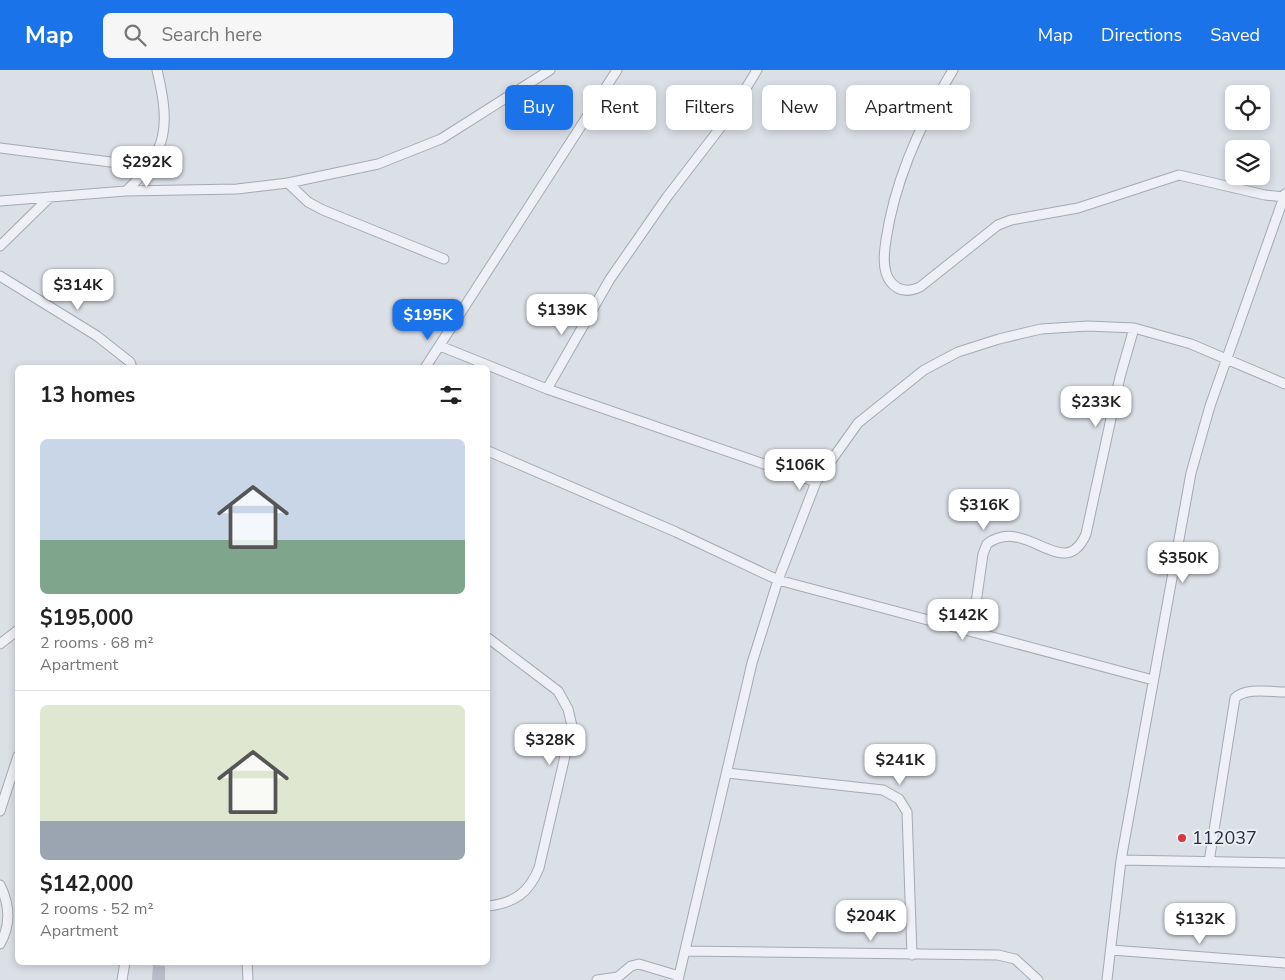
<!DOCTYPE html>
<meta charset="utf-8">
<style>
:root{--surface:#fff;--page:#f6f6f6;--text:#222;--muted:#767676;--line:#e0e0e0;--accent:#1a73e8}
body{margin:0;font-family:"Nunito Sans",sans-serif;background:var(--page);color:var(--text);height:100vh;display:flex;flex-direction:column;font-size:19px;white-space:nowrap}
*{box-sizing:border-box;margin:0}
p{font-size:16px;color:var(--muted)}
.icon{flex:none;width:28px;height:28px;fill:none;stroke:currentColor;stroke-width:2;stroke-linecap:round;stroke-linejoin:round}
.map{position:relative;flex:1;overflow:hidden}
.panel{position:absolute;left:15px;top:295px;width:475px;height:600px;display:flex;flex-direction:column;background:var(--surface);border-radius:8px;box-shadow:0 2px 8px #0003}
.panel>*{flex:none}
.top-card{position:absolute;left:505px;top:15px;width:475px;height:45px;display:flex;gap:10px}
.tools{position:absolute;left:1225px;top:15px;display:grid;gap:10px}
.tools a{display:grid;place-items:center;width:45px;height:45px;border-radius:8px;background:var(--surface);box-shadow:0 2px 8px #0003;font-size:25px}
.price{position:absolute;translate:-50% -42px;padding:0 11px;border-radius:10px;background:#fff;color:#222;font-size:16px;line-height:32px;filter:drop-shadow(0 1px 2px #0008)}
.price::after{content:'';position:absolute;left:50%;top:30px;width:15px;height:11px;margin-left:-8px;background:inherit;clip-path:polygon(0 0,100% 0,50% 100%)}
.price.selected{background:var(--accent);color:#fff}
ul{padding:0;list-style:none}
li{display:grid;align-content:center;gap:10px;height:265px;padding:0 25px}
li+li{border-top:1px solid var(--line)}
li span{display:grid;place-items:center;height:155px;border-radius:8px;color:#555}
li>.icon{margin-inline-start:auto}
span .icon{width:90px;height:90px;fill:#fffc;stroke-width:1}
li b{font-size:21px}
h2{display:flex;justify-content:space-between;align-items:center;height:60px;padding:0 25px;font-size:21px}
.tag{padding:0 18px;border-radius:8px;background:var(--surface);box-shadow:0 2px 8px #0003;font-size:18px;line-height:45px}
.tag.selected{background:var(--accent);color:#fff}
header{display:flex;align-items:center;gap:30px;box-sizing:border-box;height:70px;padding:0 25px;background:var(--accent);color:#fff}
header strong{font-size:24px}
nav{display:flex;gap:28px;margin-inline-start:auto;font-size:18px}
.search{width:350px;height:45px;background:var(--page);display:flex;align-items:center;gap:12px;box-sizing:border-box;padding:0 18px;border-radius:8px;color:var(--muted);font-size:19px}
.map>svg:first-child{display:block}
.building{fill:#b8bdc9}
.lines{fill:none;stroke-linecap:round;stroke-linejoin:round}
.street-casing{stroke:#a4a9b3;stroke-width:11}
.street{stroke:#eef0f5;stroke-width:9}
.poi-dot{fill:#d53644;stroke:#eaeef4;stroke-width:2}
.labels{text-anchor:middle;stroke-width:4;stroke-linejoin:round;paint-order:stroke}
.poi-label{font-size:18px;fill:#242c3d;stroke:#eaeef4;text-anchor:start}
</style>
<header>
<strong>Map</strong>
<div class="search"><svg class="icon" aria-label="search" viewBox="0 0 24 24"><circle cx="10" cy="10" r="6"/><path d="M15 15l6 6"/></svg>Search here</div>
<nav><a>Map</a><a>Directions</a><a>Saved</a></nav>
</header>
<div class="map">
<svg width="1285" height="910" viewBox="0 0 1285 910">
<rect width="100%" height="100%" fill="#dbdfe6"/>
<path class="building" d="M153 895 165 896V910H152Z"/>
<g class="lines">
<defs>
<path id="street" d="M953 0C921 52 895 109 886 170 884 183 882 200 890 211 898 222 909 222 920 217L998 155 1011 150 1078 138 1179 105 1265 125 1285 127
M0 78 150 97
M288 113 308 132 323 140 444 189
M126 121C169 81 170 55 157 0
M0 131 126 121 237 119 288 113 378 94 441 69 550 0
M0 176 50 127
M0 206 97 266 130 292 132 298
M440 276 547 319 816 412
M425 298 617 0
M547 319 610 209 667 127 730 45 757 0
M488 381 676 462 778 510 1153 610
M972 561 983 484 987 474C1026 444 1064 515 1086 464L1120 307 1134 258
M488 568 558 621 568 639 572 656 539 798C529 823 514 833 488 836
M0 574 18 560
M727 703 883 720 899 729 907 742 912 885
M0 741 18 686
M1121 790 1285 793
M1209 792 1235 628C1246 617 1270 622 1285 622
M0 815C10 835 11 855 0 874
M1111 880 1285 893
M685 881 998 885 1015 889 1038 910
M247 892 248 910
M122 910 125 892
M597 910 618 907 631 896 639 894 679 906
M678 910 752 593 778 510 816 412 858 353 924 300 958 282 999 269 1041 259 1088 256 1134 258 1191 274 1285 314
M1107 910 1121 790 1191 403 1210 336 1285 124"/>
</defs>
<use href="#street" class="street-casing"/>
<use href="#street" class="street"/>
</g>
<circle class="poi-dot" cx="1182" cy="768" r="5"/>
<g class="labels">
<g class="poi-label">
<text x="1192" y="774">112037</text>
</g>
</g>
</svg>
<div class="tools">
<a><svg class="icon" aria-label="locate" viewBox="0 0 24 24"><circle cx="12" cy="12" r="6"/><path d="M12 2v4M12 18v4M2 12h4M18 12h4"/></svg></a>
<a><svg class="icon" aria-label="layers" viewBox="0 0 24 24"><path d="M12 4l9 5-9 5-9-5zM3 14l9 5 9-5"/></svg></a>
</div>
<b class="price" style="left:147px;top:118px">$292K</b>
<b class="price" style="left:78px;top:241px">$314K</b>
<b class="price" style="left:562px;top:266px">$139K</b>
<b class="price selected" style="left:428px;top:271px">$195K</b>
<b class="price" style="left:1096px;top:358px">$233K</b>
<b class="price" style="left:800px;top:421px">$106K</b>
<b class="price" style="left:984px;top:461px">$316K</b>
<b class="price" style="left:1183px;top:514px">$350K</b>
<b class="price" style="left:963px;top:571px">$142K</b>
<b class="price" style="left:550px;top:696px">$328K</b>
<b class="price" style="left:900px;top:716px">$241K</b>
<b class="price" style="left:871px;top:872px">$204K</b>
<b class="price" style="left:1200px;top:875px">$132K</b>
<div class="top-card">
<a class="tag selected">Buy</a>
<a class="tag">Rent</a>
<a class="tag">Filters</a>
<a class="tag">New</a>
<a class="tag">Apartment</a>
</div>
<section class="panel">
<h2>13 homes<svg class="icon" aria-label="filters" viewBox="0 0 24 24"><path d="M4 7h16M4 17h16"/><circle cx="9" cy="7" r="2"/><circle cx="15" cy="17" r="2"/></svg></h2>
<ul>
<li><span style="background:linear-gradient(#c9d6e8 65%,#7fa58c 0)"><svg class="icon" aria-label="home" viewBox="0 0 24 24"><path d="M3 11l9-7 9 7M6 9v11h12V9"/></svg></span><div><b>$195,000</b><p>2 rooms · 68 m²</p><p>Apartment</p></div></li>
<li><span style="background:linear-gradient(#dfe7d0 75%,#9aa5b1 0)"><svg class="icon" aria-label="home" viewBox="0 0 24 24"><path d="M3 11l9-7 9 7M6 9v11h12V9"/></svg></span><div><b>$142,000</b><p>2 rooms · 52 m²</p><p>Apartment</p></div></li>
</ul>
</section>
</div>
